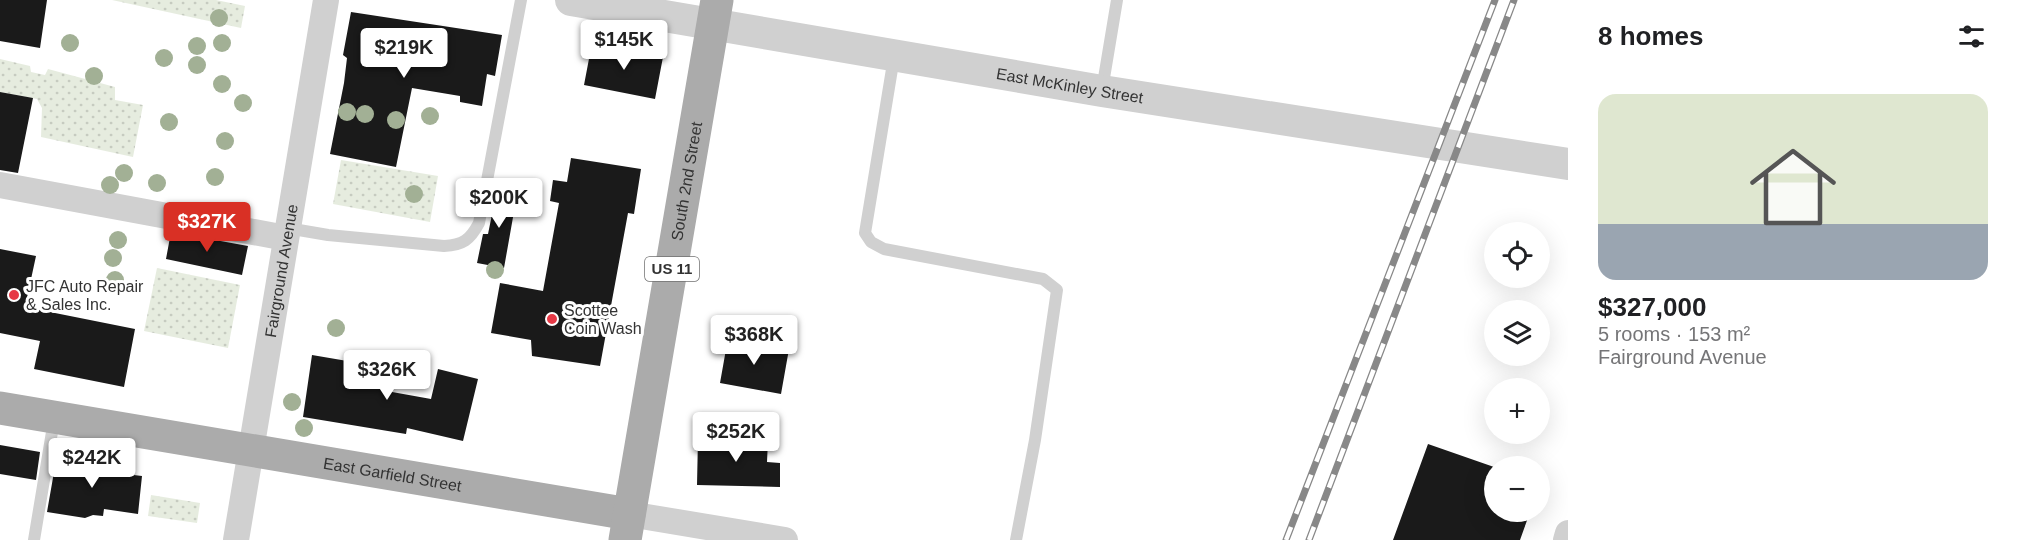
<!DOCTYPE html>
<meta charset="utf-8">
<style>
:root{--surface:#fff;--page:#f2f2f2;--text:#202124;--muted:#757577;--accent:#d93025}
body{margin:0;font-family:Arial,sans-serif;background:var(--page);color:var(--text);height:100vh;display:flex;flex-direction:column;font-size:22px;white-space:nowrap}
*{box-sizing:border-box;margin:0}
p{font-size:20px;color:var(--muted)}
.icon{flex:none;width:33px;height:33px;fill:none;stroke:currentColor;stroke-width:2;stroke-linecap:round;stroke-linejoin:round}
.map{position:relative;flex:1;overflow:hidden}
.sheet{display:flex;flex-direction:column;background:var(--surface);width:450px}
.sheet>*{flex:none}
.controls{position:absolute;left:1484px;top:222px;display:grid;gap:12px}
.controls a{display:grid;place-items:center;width:66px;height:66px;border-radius:50%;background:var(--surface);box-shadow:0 6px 24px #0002;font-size:30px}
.price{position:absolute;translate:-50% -51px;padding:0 14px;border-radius:6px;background:#fff;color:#222;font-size:20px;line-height:39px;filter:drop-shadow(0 2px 3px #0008)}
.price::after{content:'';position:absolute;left:50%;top:36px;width:18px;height:14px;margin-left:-9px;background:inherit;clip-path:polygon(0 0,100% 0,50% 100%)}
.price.active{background:var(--accent);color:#fff}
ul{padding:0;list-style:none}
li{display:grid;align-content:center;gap:12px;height:318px;padding:0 30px}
li span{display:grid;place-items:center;height:186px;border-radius:18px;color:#555}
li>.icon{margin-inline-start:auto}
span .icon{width:108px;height:108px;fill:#fffc;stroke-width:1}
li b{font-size:26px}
h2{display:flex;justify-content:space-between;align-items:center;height:72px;padding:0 30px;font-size:26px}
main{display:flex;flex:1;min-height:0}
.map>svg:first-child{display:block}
.green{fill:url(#green-dots)}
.building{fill:#1a1a1a}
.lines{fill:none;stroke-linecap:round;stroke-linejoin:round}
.service{stroke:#d0d0d0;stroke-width:12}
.minor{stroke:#d0d0d0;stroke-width:26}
.tertiary{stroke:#d0d0d0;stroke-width:32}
.primary{stroke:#ababab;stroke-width:33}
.rail-casing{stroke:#888;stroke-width:7}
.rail{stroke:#fff;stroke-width:4.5;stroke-dasharray:14;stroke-linecap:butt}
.tree{fill:#a2b095}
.poi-dot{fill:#e63946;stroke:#fff;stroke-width:2}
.labels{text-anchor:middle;stroke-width:6;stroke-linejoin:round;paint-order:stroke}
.shield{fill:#fff;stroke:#707070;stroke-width:1.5}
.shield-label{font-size:15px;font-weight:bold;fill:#333}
.street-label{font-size:16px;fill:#333;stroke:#fff}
.poi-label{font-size:16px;fill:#333;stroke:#fff;text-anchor:start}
</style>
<main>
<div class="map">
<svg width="1568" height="540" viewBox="0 0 1568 540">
<defs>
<pattern id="green-dots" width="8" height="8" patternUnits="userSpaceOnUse" patternTransform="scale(1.5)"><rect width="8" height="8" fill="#e6ecdf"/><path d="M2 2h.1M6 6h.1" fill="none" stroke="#c6cbc0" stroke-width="1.8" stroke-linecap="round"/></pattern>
</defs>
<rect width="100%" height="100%" fill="#fff"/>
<path class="green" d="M112 0H216L245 6 241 28Z
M0 59 30 66 31 72 45 75 48 69 115 87V100L143 105 133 157 41 137 42 108 37 99 0 92Z
M341 160 438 176 430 222 333 204Z
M157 268 240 285 228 348 144 331Z
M151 495 200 503 197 523 148 516Z"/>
<path class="building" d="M0 0H47L40 48 0 41Z
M351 12 502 35 495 76 487 74 482 106 460 102V96L412 88 396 167 330 154 344 83 347 58 343 55Z
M592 43 663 57 655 99 584 85Z
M0 92 33 98 18 173 0 170Z
M571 158 641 169 634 214 628 213 600 366 532 356 531 340 491 333 500 283 543 291 559 203 550 201 553 180 567 182Z
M498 185 518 189 504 268 477 263 483 234H488Z
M171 232 248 246 242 275 166 259Z
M0 249 36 256 25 307 135 329 124 387 34 369 40 341 0 333Z
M728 338 789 349 781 394 720 383Z
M312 355 359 363 357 377 381 381V390L431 399 438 369 478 379 463 441 407 428 406 434 303 417Z
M698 438 768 440 767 462 780 463V487L697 485Z
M1428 444 1494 467V512H1530L1520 540H1393Z
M0 445 40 452 36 480 0 474Z
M57 455 109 465 108 472 142 476 138 514 104 509 103 516 93 515 85 518 47 512Z"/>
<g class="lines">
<path class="service" d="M894 57 865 233 871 242 884 249 1043 279 1057 290 1035 440 1016 540
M1102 90 1117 0
M287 228 328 235 444 246C463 245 470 240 479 223L521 0
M34 540 54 420"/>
<g class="minor">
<path d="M0 185 286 238"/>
<path d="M629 514 785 540"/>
<path id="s1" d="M236 540 326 0"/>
<path d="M1566 540 1568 533"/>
</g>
<path class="tertiary" id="s2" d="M571 0 1102 91 1568 164"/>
<g class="primary">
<path id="s3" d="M0 408 629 514"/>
<path id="s4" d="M625 540 717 0"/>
</g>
<defs>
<path id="rail" d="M1286 540 1495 0
M1309 540 1514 0"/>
</defs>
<use href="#rail" class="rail-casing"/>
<use href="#rail" class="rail"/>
</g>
<g class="tree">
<circle cx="219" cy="18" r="9"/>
<circle cx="70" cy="43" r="9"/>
<circle cx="222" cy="43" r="9"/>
<circle cx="197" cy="46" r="9"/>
<circle cx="164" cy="58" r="9"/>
<circle cx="197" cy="65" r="9"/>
<circle cx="94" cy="76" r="9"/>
<circle cx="222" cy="84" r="9"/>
<circle cx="243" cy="103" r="9"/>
<circle cx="347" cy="112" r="9"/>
<circle cx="365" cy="114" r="9"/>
<circle cx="430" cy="116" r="9"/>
<circle cx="396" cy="120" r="9"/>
<circle cx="169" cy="122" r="9"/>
<circle cx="225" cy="141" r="9"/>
<circle cx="124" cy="173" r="9"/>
<circle cx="215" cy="177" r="9"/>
<circle cx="157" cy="183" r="9"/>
<circle cx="110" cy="185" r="9"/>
<circle cx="414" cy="194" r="9"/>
<circle cx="118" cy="240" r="9"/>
<circle cx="113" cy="258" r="9"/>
<circle cx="495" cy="270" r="9"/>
<circle cx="115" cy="280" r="9"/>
<circle cx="336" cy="328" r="9"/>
<circle cx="292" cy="402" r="9"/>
<circle cx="304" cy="428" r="9"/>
</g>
<g class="poi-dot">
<circle cx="14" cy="295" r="6"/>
<circle cx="552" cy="319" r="6"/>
</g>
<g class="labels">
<rect class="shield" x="645" y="257" width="54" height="24" rx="4.5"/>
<g class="shield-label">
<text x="672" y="274">US 11</text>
</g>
<g class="street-label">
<text dy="6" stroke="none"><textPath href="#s2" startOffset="506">East McKinley Street</textPath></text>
<text dy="6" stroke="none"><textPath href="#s4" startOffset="364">South 2nd Street</textPath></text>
<text dy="6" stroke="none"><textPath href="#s1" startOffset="273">Fairground Avenue</textPath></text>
<text dy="6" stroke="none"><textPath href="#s3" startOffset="398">East Garfield Street</textPath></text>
</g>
<g class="poi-label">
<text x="26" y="292">JFC Auto Repair<tspan x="26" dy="18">&amp; Sales Inc.</tspan></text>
<text x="564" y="316">Scottee<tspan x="564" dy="18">Coin Wash</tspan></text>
</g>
</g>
</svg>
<div class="controls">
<a><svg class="icon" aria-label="locate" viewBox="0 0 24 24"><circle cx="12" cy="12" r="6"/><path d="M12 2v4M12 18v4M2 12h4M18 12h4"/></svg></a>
<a><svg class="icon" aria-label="layers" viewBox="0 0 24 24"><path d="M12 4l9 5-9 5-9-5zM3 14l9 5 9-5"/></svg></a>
<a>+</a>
<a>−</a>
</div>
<b class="price" style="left:624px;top:71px">$145K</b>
<b class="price" style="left:404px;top:79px">$219K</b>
<b class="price" style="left:499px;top:229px">$200K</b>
<b class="price active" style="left:207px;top:253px">$327K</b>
<b class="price" style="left:754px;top:366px">$368K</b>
<b class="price" style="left:387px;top:401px">$326K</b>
<b class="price" style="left:736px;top:463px">$252K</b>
<b class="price" style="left:92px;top:489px">$242K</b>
</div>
<section class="sheet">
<h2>8 homes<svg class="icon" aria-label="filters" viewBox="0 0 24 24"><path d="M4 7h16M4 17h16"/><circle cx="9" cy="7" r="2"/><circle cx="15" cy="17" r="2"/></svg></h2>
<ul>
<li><span style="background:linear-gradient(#dfe7d0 70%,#9aa5b1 0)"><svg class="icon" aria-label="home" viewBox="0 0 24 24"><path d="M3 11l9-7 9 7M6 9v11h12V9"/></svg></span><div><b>$327,000</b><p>5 rooms · 153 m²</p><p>Fairground Avenue</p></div></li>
</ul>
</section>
</main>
